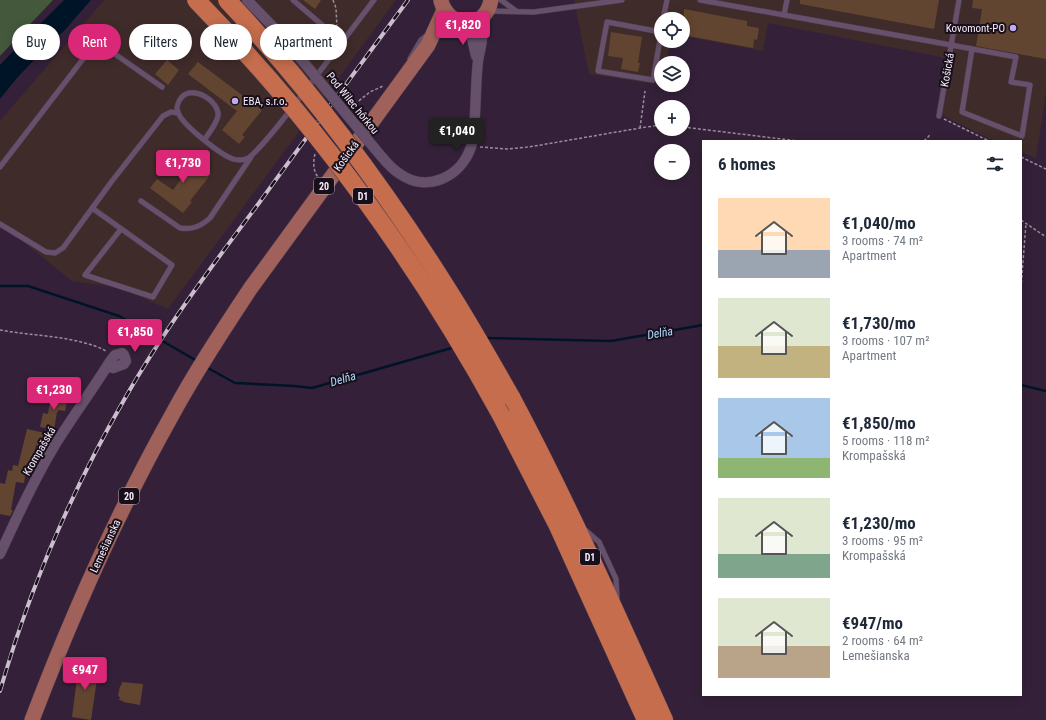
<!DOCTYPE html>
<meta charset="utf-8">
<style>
:root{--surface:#fff;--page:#f2f2f3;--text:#1f2937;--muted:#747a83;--accent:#db2777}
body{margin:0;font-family:"Roboto Condensed",sans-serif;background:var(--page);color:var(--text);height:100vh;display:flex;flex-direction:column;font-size:15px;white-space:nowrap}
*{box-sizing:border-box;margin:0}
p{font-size:13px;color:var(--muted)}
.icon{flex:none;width:22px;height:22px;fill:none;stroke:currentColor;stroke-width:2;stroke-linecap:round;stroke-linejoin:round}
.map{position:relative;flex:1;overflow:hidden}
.sheet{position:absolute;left:702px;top:140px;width:320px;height:556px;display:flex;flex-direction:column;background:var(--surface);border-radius:0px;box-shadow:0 2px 10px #0003}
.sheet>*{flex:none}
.banner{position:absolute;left:12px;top:24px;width:380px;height:36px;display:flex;gap:8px}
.controls{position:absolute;left:654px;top:12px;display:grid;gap:8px}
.controls a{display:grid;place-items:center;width:36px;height:36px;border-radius:50%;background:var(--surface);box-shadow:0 2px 10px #0003;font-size:20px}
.price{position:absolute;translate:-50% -34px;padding:0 9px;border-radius:4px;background:var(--accent);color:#fff;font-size:13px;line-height:26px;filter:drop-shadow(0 1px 2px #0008)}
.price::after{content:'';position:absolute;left:50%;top:24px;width:12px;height:9px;margin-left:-6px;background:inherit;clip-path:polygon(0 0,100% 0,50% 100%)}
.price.current{background:#222;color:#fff}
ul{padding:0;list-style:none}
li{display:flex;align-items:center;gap:12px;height:100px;padding:0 16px}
li span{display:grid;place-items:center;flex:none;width:112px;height:80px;border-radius:0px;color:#555}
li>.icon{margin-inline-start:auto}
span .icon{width:48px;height:48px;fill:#fffc;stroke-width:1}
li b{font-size:17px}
h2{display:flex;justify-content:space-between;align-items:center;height:48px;padding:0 16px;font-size:17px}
.tag{padding:0 14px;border-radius:18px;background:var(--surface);box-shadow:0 2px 10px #0003;font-size:14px;line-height:36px}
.tag.current{background:var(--accent);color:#fff}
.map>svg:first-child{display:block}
.industrial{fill:#3f2b2a}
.forest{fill:#44593c}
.water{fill:#001428}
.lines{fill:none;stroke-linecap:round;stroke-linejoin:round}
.stream{stroke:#001428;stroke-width:2.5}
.building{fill:#624530}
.service-casing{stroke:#4d3c50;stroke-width:6}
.minor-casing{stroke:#4d3c50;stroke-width:11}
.primary-casing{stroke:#4d3c50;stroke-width:16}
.motorway-casing{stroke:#4d3c50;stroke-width:19}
.path{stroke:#9c8c9f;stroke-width:1.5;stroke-dasharray:3 2;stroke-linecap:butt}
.service{stroke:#66506b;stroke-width:5}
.minor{stroke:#66506b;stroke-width:10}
.primary{stroke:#9f6159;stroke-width:15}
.motorway{stroke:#c56d4d;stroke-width:18}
.rail-casing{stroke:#ccbecf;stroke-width:4}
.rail{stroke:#170f19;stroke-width:2.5;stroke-dasharray:8;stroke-linecap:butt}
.minor-bridge-casing{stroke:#4d3c50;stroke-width:11;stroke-linecap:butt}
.motorway-bridge-casing{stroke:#4d3c50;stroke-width:19;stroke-linecap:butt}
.minor-bridge{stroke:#66506b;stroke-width:10}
.motorway-bridge{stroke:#c56d4d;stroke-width:18}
.poi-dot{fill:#bea9f4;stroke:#170f19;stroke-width:1.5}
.labels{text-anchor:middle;stroke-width:4;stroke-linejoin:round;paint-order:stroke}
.shield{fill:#170f19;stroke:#b5aab8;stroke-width:1}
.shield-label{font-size:10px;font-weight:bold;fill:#f9ecfc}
.poi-label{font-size:11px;fill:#f9ecfc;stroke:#170f19;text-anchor:end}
.street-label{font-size:11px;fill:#f9ecfc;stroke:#170f19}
.water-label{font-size:12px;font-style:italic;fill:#aed8fb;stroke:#170f19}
</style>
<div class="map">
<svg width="1046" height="720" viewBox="0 0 1046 720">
<rect width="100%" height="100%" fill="#342139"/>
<path class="industrial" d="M104 0H396L168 309 120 288 72 281 0 223V121Z
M574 0H1046V92L1036 158 1021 152V141H994L936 112 946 58 768 23 763 51 683 36V19H661V41H671L666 63H661V85L589 74Z"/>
<path class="forest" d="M0 0H53L0 56Z"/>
<path class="water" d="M64 0H91L64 31 52 41 17 78 0 99V65L20 44Z"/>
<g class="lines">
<path class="stream" d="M0 286H28L119 316 197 361
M485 338 611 341 703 325
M206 367 235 383 295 386 312 388 455 347
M1021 385 1046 391"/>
</g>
<path class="building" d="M303 0H321L315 9Z
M800 0H939L934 29 800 4Z
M973 0H1046V59L976 46 982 9 972 8Z
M684 9 747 21V26L759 28 757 40 754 39 753 48 683 35Z
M611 32 642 37 638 63H640L638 72 621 69 623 58 608 56Z
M167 60 179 70 168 85 155 74Z
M198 62 262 110 242 135 245 137 239 144 222 130 237 111 188 74Z
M181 152 211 174 190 201 192 202 183 213 150 188 157 179 173 190 187 171 174 161Z
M51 394 68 397 65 411 59 410 58 412H57L54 430 40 427 43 413 48 414Z
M27 429 45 433 42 447 36 445 32 464 27 463 24 483 16 482 11 510H13L10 516 0 514V483L5 484 8 470 12 471 13 465 18 466Z
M79 663 99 666 91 720 72 717Z
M122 682 143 684 140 705 123 702V701L119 700 120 697 118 696 120 686H121Z"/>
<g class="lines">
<defs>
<path id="service" d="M293 0 342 42
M501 0 516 11
M700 0 784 15 787 0
M490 11 534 12 622 0
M784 15 951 45 1016 57 1011 82 1030 85 1022 136 962 112 972 49
M663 19 667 0
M661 32 607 22 598 71 653 80 661 34
M410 59 421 40 426 36
M939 116 959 0
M204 140C209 133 216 125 218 116 220 101 192 84 181 98 178 102 176 108 178 112 181 124 221 155 233 159 239 161 248 160 252 155 272 136 291 109 308 87 330 58 352 29 374 0
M0 167 93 46 102 45 162 87
M141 201 180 228C193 230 201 226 210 218L251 157
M92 208 172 265 153 297 85 275 121 229
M0 224 46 252 55 253 63 248 112 181 163 116 171 112 178 113
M584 529 599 542 616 579 617 598"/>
<path id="minor" d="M247 0 282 36
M465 23 470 30 476 56
M376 150C383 158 390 168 400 174 427 193 461 177 471 147 475 137 474 124 475 114 476 96 476 79 478 61 479 54 482 45 482 37 482 31 480 25 480 19
M0 554C17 517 34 480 55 445 73 416 93 389 111 360L115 355 122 353 124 355 126 361 124 364 113 368 107 366"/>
<path id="primary" d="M441 1C449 30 486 30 491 0
M32 720C72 615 117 513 172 415 195 372 223 330 250 289L428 45 444 10"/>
<path id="motorway" d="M511 397C567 502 615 611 664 720
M501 415 558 526 646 720"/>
</defs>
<use href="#service" class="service-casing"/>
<use href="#minor" class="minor-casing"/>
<use href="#primary" class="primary-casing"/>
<use href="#motorway" class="motorway-casing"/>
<path class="path" d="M333 0 336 8 337 28
M351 107 370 92 383 86
M944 119 989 141
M683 127 798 141
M640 128 645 91
M924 141 930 135
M480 147 507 149 529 147 640 128 661 125
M315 154C313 161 313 171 318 177
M1021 157 1046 169
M1021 220 1046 237
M1021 288 1026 223
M0 330C31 336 79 336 106 351"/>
<use href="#service" class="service"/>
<use href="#minor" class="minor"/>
<use href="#primary" class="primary"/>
<use href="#motorway" class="motorway"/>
<defs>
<path id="rail" d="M0 691C29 590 71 492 124 400 163 331 211 267 259 203 308 135 358 68 408 0"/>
</defs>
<use href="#rail" class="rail-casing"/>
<use href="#rail" class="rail"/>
<defs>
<path id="minor-bridge" d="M282 36 376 150"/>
<path id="motorway-bridge" d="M196 0C317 123 418 263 501 415
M227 0C312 91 387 192 453 298 473 330 492 364 511 397"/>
</defs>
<use href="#minor-bridge" class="minor-bridge-casing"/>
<use href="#motorway-bridge" class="motorway-bridge-casing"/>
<use href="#minor-bridge" class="minor-bridge"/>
<use href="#motorway-bridge" class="motorway-bridge"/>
</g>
<g class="poi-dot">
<circle cx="1013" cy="28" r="4"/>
<circle cx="235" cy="101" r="4"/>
</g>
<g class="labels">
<g class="shield">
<rect x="314" y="178" width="20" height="16" rx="3"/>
<rect x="353" y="188" width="20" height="16" rx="3"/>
<rect x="119" y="488" width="20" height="16" rx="3"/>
<rect x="580" y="549" width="20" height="16" rx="3"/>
</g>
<g class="shield-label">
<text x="324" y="190">20</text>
<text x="363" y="200">D1</text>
<text x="129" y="500">20</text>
<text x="590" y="561">D1</text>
</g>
<g class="poi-label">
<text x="1005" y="32">Kovomont-PO</text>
<text x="243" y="105" text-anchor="start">EBA, s.r.o.</text>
</g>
<g class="street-label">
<text transform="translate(947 70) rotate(-80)" y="4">Košická</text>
<text transform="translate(353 103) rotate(51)" y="4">Pod Wilec hôrkou</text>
<text transform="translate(346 156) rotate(-54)" y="4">Košická</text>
<text transform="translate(39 451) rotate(-60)" y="4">Krompašská</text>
<text transform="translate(105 546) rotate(-65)" y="4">Lemešianska</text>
</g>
<g class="water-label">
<text transform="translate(660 333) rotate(-10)" y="4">Delňa</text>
<text transform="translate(343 379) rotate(-16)" y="4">Delňa</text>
</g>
</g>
</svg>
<div class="controls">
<a><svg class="icon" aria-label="locate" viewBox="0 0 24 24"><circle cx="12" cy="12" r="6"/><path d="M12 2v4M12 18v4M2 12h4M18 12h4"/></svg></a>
<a><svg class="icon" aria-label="layers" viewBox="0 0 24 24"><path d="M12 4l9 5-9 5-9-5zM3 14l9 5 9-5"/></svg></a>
<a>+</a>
<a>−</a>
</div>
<b class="price" style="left:463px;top:46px">€1,820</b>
<b class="price current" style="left:457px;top:152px">€1,040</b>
<b class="price" style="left:183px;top:184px">€1,730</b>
<b class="price" style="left:135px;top:353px">€1,850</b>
<b class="price" style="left:54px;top:411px">€1,230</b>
<b class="price" style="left:85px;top:691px">€947</b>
<div class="banner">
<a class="tag">Buy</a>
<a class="tag current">Rent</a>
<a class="tag">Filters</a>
<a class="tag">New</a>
<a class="tag">Apartment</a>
</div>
<section class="sheet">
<h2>6 homes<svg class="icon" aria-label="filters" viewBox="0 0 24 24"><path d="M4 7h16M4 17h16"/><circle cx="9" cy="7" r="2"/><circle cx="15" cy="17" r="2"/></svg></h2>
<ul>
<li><span style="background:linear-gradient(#ffd9b3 65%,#9aa5b1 0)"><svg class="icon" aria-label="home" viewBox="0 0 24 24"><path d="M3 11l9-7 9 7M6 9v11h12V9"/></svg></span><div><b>€1,040/mo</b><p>3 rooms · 74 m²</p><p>Apartment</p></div></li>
<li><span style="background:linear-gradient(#dfe7d0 60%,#c2b280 0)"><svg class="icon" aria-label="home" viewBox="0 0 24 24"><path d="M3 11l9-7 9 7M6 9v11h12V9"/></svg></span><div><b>€1,730/mo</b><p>3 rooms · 107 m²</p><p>Apartment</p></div></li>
<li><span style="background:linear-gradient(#a9c7e8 75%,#8fb573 0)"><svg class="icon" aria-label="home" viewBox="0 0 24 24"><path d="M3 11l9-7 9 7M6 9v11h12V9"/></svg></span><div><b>€1,850/mo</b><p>5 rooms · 118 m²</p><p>Krompašská</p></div></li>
<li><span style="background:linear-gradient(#dfe7d0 70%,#7fa58c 0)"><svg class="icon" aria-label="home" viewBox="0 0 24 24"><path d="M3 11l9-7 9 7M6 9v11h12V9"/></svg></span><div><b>€1,230/mo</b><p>3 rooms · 95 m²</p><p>Krompašská</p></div></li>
<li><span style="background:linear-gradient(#dfe7d0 60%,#b9a48a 0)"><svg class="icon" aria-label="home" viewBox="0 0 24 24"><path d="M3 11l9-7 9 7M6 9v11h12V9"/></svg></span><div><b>€947/mo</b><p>2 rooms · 64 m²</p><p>Lemešianska</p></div></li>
</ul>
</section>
</div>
